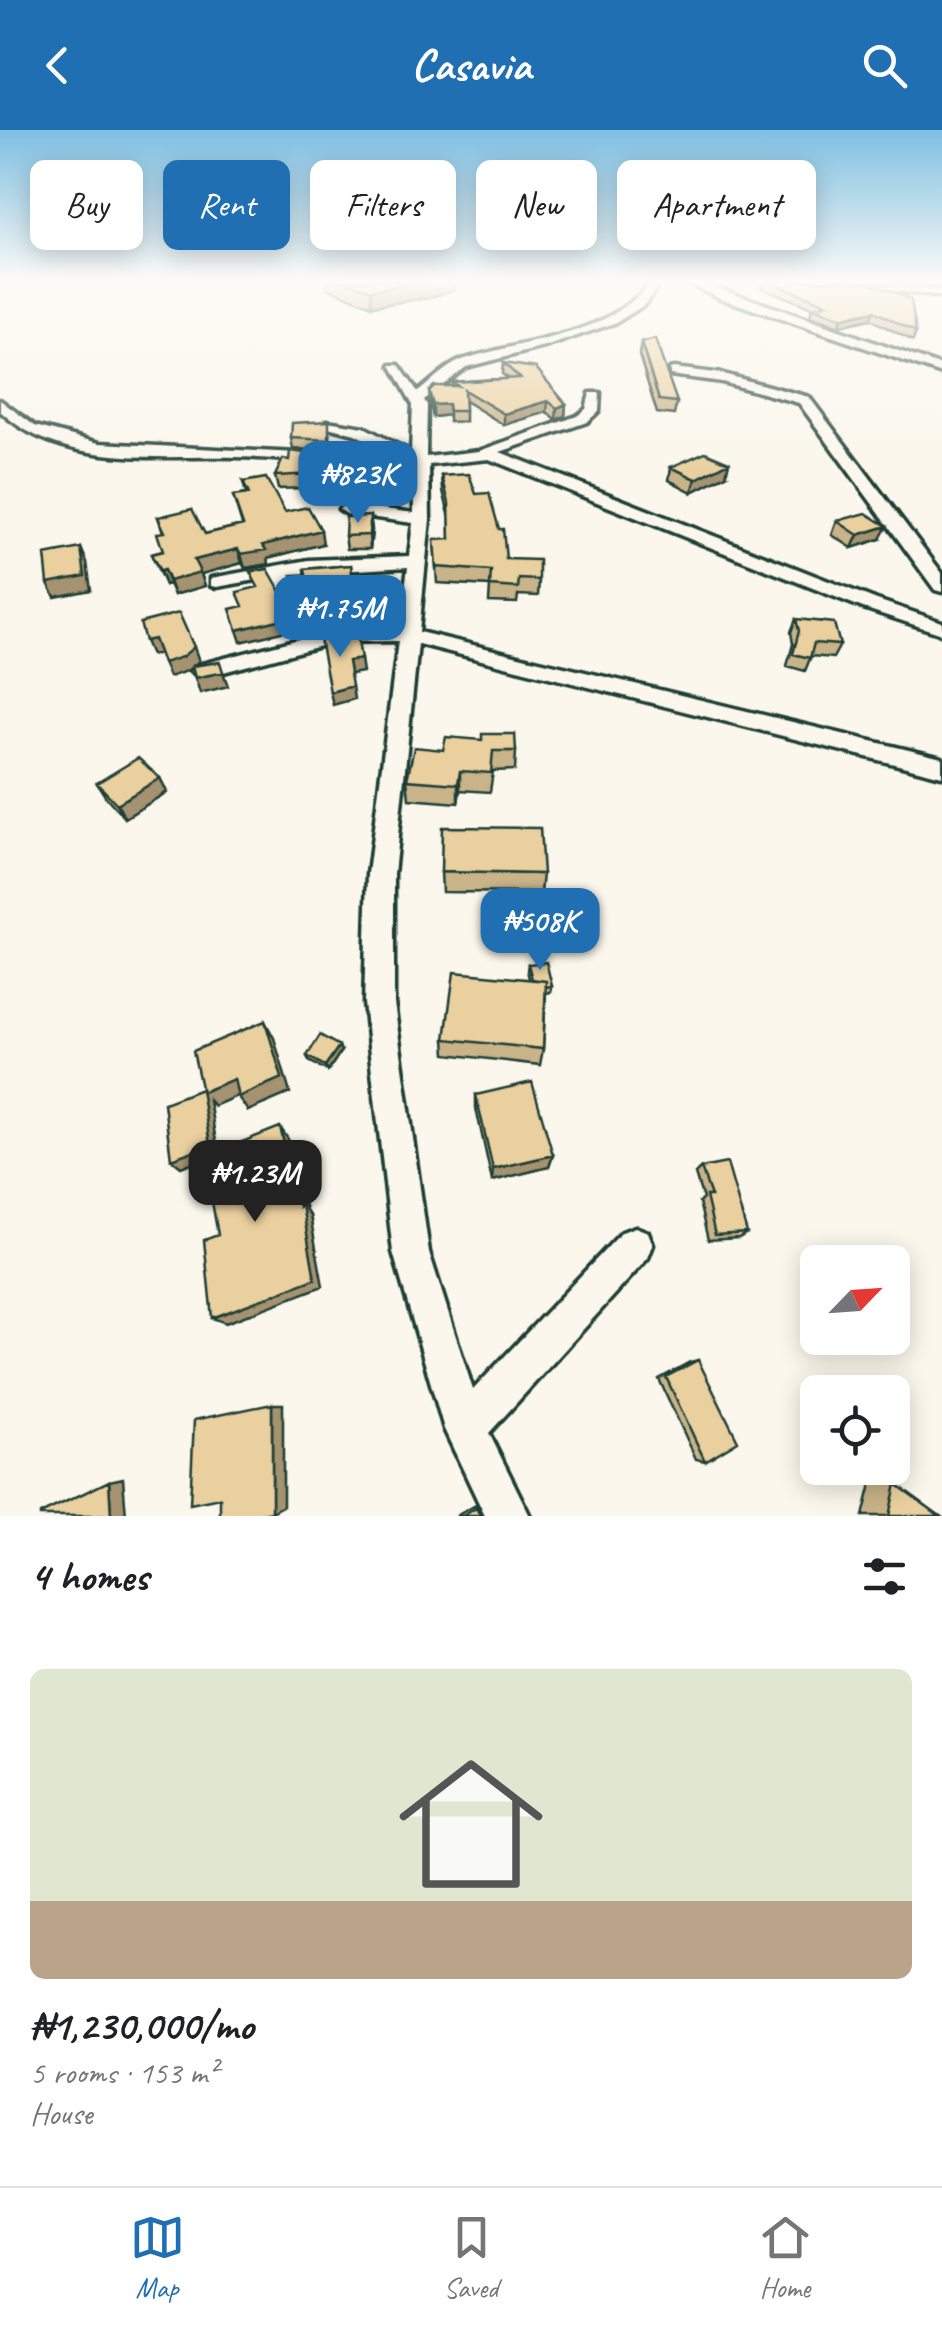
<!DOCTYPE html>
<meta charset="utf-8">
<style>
:root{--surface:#fff;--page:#f2f2f2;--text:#202124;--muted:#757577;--line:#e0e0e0;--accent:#1f6fb2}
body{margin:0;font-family:Caveat,sans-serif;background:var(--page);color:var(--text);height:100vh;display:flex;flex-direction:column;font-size:38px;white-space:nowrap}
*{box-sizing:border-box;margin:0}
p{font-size:32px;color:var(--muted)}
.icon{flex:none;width:55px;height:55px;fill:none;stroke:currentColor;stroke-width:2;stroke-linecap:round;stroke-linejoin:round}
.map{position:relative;height:1386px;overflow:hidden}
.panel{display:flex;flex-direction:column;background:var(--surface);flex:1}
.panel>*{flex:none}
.top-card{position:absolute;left:30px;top:30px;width:882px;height:90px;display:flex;gap:20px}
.needle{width:65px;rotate:65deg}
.tools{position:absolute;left:800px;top:1115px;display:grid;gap:20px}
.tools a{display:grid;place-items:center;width:110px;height:110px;border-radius:15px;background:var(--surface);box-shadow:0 5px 25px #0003;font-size:50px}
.price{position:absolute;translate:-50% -85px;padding:0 22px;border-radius:20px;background:var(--accent);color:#fff;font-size:32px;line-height:65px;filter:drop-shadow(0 2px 5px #0008)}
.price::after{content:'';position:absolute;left:50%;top:60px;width:30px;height:22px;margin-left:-15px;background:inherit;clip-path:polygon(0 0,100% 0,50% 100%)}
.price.active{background:#222;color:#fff}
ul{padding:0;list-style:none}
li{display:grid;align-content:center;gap:20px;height:530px;padding:0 30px}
li span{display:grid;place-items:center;height:310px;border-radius:15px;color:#555}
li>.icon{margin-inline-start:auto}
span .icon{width:180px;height:180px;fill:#fffc;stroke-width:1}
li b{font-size:42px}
h2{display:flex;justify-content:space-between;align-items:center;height:120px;padding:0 30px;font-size:42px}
.chip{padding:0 35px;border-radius:15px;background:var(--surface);box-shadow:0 5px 25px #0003;font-size:35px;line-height:90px}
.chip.active{background:var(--accent);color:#fff}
header{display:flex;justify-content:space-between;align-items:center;height:130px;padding:0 30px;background:var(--accent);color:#fff;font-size:45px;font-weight:600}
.menu{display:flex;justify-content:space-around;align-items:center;height:140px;border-top:2px solid var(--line);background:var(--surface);font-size:28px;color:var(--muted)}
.menu a{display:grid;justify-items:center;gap:5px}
.menu .active{color:var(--accent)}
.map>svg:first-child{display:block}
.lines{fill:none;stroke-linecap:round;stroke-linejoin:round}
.street-casing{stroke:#1f3d34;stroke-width:7}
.street{fill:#fbf7ec;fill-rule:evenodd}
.wall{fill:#c9b389;stroke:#1f3d34;stroke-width:2.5}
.shaded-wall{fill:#a4926f;stroke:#1f3d34;stroke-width:2.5}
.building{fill:#ead09f;stroke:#1f3d34;stroke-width:2.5}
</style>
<header><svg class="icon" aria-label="back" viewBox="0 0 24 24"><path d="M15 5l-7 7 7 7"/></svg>Casavia<svg class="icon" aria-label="search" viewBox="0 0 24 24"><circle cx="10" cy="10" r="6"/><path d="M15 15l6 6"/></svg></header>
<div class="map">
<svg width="942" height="1386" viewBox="0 0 942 1386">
<rect width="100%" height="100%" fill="#fbf7ec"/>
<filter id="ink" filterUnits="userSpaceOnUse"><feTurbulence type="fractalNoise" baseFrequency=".01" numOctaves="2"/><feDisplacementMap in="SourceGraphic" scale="20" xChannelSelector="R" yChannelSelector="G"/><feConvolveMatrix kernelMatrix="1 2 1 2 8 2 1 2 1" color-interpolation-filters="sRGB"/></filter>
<g filter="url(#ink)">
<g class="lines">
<defs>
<path id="street" d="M652 150H662L644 175 617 192 548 216 466 237 424 270 427 275 426 327 479 321 577 286 586 279 590 263H600L599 281 587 292 500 322 877 470 942 492V504L863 478 489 329 429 335 430 389 419 502 942 628V646L418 514 394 744V873L429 1122 473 1260 622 1102 635 1097 648 1102 653 1115 648 1128 489 1303 530 1386H485L444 1299 393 1122 364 873 368 744 398 511 335 512 201 548 191 541 194 536 307 507 273 447 217 457 211 456V448L309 430 409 426 413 393 347 384 339 379 347 374 414 383 413 337C355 339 295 328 236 327 158 325 62 339 0 281V270L35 296 99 313 399 328 355 304 320 295 327 291 364 297 411 322 413 275 391 235H399L418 262C431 252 446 236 462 230 527 208 608 209 652 150ZM408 437 399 499 324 503 290 444Z
M683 150H696L942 236V244L720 168Z
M831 150 942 161V167L836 153Z
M674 238 723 244 809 267 942 443V462L935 460 799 273 722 252 670 245V239Z"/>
</defs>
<use href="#street" class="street-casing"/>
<use href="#street" class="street"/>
</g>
<path class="wall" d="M327 150H468L454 154V159L428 168 372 176 328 158Z
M763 150H854L916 202 913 211 870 189 839 196 810 186 812 178 761 157Z
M904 150H942V157L918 155Z
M641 213 677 272 674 285 657 283 639 225Z
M503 233 566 274 565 286 556 290 547 282 504 295 465 271V292H449V285L433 287 430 272 429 261 452 256V252L508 248 502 244Z
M330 302 331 321 293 319 291 308Z
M671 337 726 345 692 362 669 350Z
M337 340 336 357 278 359 275 346Z
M442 346 476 364 506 429 539 450 538 466 518 465 517 473 489 472 490 456 437 453 434 410 450 409V388L443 361Z
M243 352 285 382 323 414 268 428 269 434 245 438 242 433 201 444 205 456 174 465 169 454 165 455 151 424 163 421V402L158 387 205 404 242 395 233 366 246 364Z
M370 386 372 400 370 419H347L345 406Z
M837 391 880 409 852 418 832 405Z
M351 435 355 467 310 472 305 439Z
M796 489 840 515 833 528 811 526 805 541 787 536 793 514 791 502Z
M443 620 516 621 515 640 493 641 490 662 460 660 458 673 409 669 407 650Z
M160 648 167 662 125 688 105 666 97 653Z
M441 742 543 744 541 763 442 762Z
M528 834 552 856 551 862 546 863 543 919 540 935 446 924 445 909 529 849 527 840Z
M341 921 328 941 309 931 307 926Z
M476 965 553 1025 549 1037 492 1051 476 978Z
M701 1038 747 1103 739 1108 708 1110 699 1072 703 1069 695 1044Z
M698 1230 705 1331 696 1329 659 1249 690 1232Z
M872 1350 896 1354 940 1386H863Z
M476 1375 483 1386H456Z"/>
<path class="shaded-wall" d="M435 150H468L454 154V159L428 168 372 176 371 160Z
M874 181 870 189 839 196 842 188Z
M548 271 547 282 504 295V284Z
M448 274 449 285 433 287V275Z
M566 274 565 286 556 290 557 278Z
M335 327 337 340 336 357 334 343Z
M729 332 726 345 692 362 696 349Z
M370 386 372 400 370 419 369 405Z
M887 396 880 409 852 418 858 405Z
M321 400 323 414 268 428 269 434 245 438 241 424 263 415Z
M81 418 87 432 91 460 55 467 48 453Z
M238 419 242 433 201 444 205 456 174 465 169 451 194 430Z
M164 440 169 454 165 455 160 441Z
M295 486 298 498 241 512 237 500Z
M154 509 160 523 151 525 145 511Z
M194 517 199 531 187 541 169 547 163 533Z
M361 529 363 542 350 544 348 531Z
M223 542 228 556 200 563 195 548Z
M352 556 354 569 333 575 330 562Z
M460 641V660L458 673V654Z
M160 648 167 662 125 688 117 674Z
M265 891 274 908 290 963 248 981 238 967Z
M339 916 341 921 328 941 325 936Z
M234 949 244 963 214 976 209 970 218 1023 181 1037 171 1029 201 959Z
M280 997 288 1009 306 1080 310 1085 323 1156 226 1193 212 1188 299 1077Z
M553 1025 549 1037 492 1051 493 1039Z
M272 1274H283V1376L272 1382Z
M123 1348 126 1386H111L109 1351Z"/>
<path class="building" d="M345 150H435L371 160Z
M765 150H854L875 154 911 170 916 202 874 181 842 188 813 178 827 174Z
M655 209 677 272 659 270 641 213Z
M503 233 536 238 566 274 557 278 548 271 504 284 464 260 465 281H449L448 274 433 275 429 261 434 256H458L452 252 520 248Z
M329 291V310L291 308 292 293Z
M290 321 335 327 334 343 275 346 283 329 289 330Z
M705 322 729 332 696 349 671 337Z
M469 344 476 364 489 363 499 399H503L506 429 539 430V450L519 449 518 458 490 456 491 441 436 437 434 410 450 409 449 373 442 346Z
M266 348 285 382 308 377 321 400 263 415 266 420 241 424 238 419 194 430 200 442 169 451 164 440 160 441 151 424 163 421 157 403 165 402 158 387 192 379 205 404 243 395 233 366 249 364 243 352Z
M866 383 887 396 858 405 837 391Z
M370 386 369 405 345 406 346 387Z
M81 418 85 446 48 453 45 425Z
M351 435 353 453 308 458 305 439Z
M268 439 295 486 237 500 230 479 243 476 237 462 258 457 250 442Z
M179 483 194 517 182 527 163 533 154 509 145 511 140 493Z
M796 489 834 493 840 515 814 513 810 528 793 524 799 501Z
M357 504 361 529 348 531 352 556 330 562 320 509Z
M220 532 223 542 195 548 192 536Z
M482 604H515L516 621H493L491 643 460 641 458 654 407 650 414 617 443 620 446 607 482 610Z
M138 628 160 648 117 674 97 653Z
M442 697 540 698 543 744 441 742Z
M546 832 552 856 546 857V851L532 849 528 834Z
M454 842 546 851 543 919 445 909Z
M265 891 282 948 238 967 234 949 202 962 193 921Z
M320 905 339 916 325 936 307 926Z
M532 952 553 1025 493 1039 476 965Z
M201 959 210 1015 171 1029 164 973Z
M280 997 299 1077 302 1075 315 1149 212 1188 204 1110 218 1105 204 1027Z
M727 1033 747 1103 715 1105 706 1066H711L701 1038Z
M698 1230 738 1311 705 1331 666 1247Z
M272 1274V1382L254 1386H220V1368L190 1374 194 1290Z
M109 1351 111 1386H40V1384Z
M896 1354 940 1386H889Z
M476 1378 481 1386H463Z"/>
</g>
<linearGradient id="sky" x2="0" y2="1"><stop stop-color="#7ebfe3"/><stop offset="0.44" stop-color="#fdfbf6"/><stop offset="1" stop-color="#fdfbf6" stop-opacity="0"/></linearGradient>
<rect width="942" height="344" fill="url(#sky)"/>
</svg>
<div class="tools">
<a><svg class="needle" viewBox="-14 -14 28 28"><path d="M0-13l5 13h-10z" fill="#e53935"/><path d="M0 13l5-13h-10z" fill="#757577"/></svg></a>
<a><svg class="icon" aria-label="locate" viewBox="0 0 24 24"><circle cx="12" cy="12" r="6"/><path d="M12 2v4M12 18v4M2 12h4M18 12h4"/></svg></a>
</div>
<b class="price" style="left:358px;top:396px">₦823K</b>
<b class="price" style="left:340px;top:530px">₦1.75M</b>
<b class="price" style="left:540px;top:843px">₦508K</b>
<b class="price active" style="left:255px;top:1095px">₦1.23M</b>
<div class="top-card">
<a class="chip">Buy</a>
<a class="chip active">Rent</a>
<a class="chip">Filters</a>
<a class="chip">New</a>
<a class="chip">Apartment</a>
</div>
</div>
<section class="panel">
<h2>4 homes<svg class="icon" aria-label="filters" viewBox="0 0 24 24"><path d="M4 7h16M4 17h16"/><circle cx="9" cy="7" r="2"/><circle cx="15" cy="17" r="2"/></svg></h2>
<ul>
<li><span style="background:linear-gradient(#dfe7d0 75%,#b9a48a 0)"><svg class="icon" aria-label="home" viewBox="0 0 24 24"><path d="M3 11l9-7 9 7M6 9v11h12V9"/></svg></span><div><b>₦1,230,000/mo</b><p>5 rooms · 153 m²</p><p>House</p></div></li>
</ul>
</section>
<nav class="menu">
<a class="active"><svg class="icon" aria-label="map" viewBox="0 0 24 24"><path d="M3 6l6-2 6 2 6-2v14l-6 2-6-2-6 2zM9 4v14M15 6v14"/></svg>Map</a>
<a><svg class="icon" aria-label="saved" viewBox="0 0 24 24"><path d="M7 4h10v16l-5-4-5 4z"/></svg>Saved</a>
<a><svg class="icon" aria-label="home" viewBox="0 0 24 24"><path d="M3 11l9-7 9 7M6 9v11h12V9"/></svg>Home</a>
</nav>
